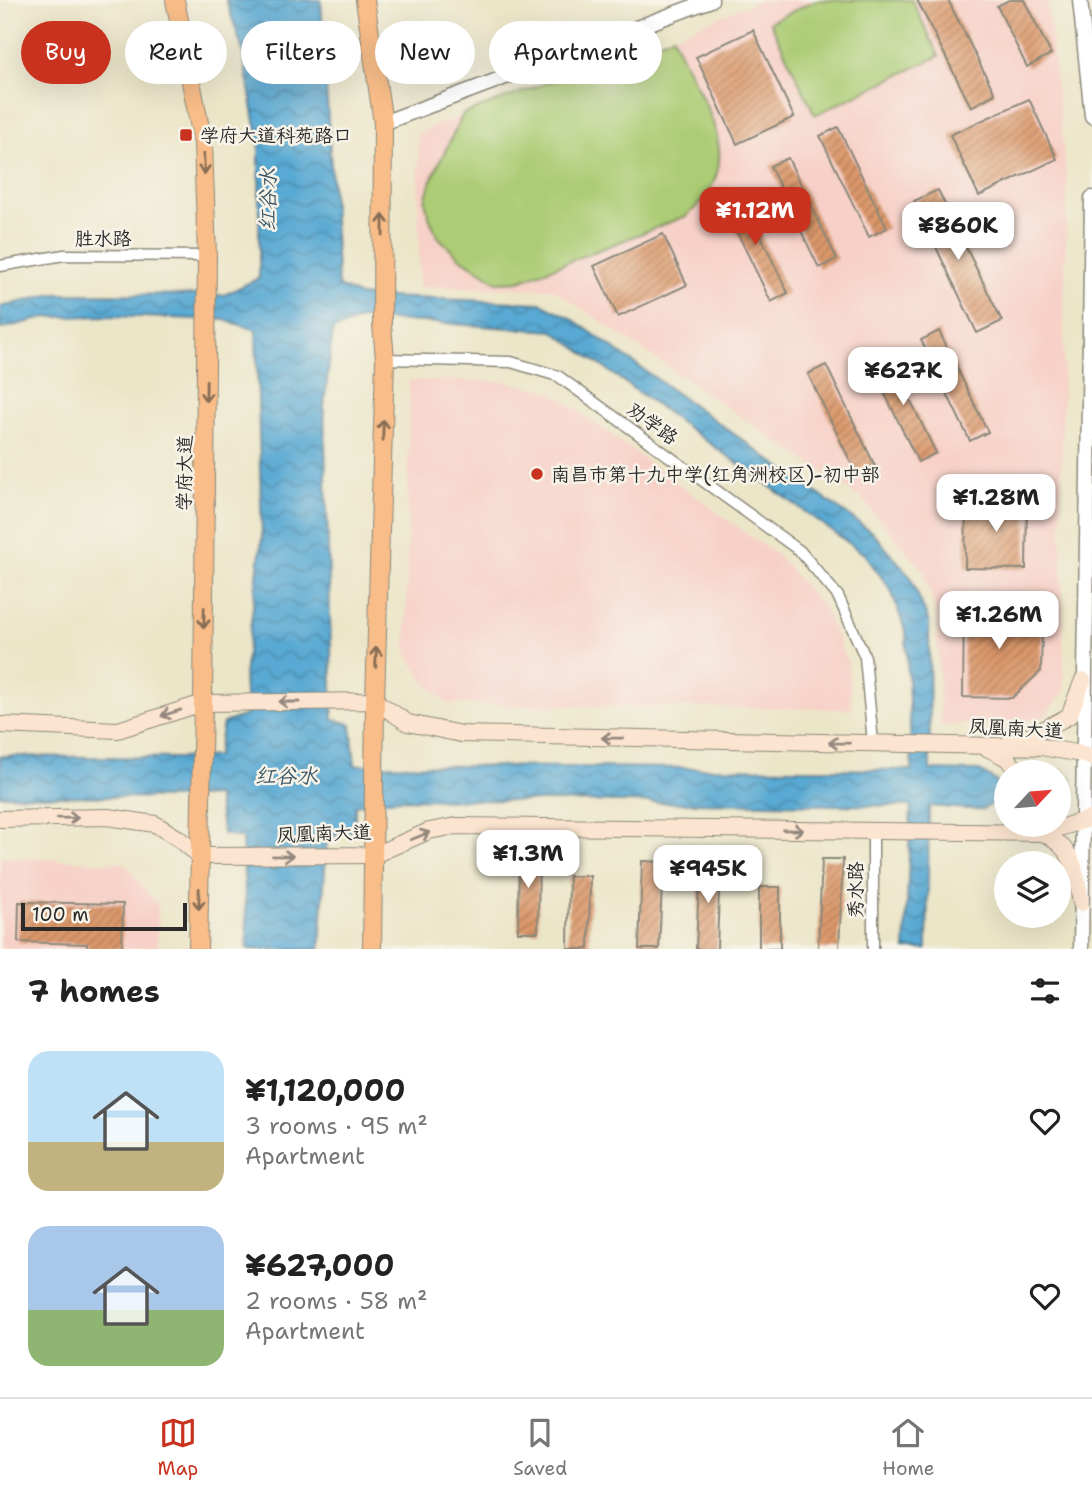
<!DOCTYPE html>
<meta charset="utf-8">
<style>
:root{--surface:#fff;--page:#f6f6f6;--text:#222;--muted:#767676;--line:#e0e0e0;--accent:#c8321e}
body{margin:0;font-family:"Shantell Sans","LXGW WenKai TC",sans-serif;background:var(--page);color:var(--text);height:100vh;display:flex;flex-direction:column;font-size:26px;white-space:nowrap}
*{box-sizing:border-box;margin:0}
p{font-size:23px;color:var(--muted)}
.icon{flex:none;width:38px;height:38px;fill:none;stroke:currentColor;stroke-width:2;stroke-linecap:round;stroke-linejoin:round}
.map{position:relative;height:949px;overflow:hidden}
.panel{display:flex;flex-direction:column;background:var(--surface);flex:1}
.panel>*{flex:none}
.banner{position:absolute;left:21px;top:21px;width:700px;height:63px;display:flex;gap:14px}
.needle{width:46px;rotate:64deg}
.tools{position:absolute;left:994px;top:760px;display:grid;gap:14px}
.tools a{display:grid;place-items:center;width:77px;height:77px;border-radius:50%;background:var(--surface);box-shadow:0 7px 28px #0002;font-size:35px}
.scale{position:absolute;left:21px;bottom:18px;width:166px;box-sizing:border-box;padding-left:7px;border:4px solid #2b2b2b;border-top:0;font-size:19px;line-height:24px;white-space:nowrap;color:#2b2b2b;-webkit-text-stroke:5px #f7f3e8;paint-order:stroke}
.price{position:absolute;translate:-50% -60px;padding:0 16px;border-radius:14px;background:#fff;color:#222;font-size:23px;line-height:46px;filter:drop-shadow(0 2px 4px #0008)}
.price::after{content:'';position:absolute;left:50%;top:42px;width:21px;height:16px;margin-left:-10px;background:inherit;clip-path:polygon(0 0,100% 0,50% 100%)}
.price.active{background:var(--accent);color:#fff}
ul{padding:0;list-style:none}
li{display:flex;align-items:center;gap:21px;height:175px;padding:0 28px}
li span{display:grid;place-items:center;flex:none;width:196px;height:140px;border-radius:21px;color:#555}
li>.icon{margin-inline-start:auto}
span .icon{width:84px;height:84px;fill:#fffc;stroke-width:1}
li b{font-size:30px}
h2{display:flex;justify-content:space-between;align-items:center;height:84px;padding:0 28px;font-size:30px}
.tag{padding:0 24px;border-radius:32px;background:var(--surface);box-shadow:0 7px 28px #0002;font-size:24px;line-height:63px}
.tag.active{background:var(--accent);color:#fff}
.dock{display:flex;justify-content:space-around;align-items:center;height:98px;border-top:2px solid var(--line);background:var(--surface);font-size:19px;color:var(--muted)}
.dock a{display:grid;justify-items:center;gap:4px}
.dock .active{color:var(--accent)}
.map>svg:first-child{display:block}
.built{fill:#f7d1c8}
.park{fill:url(#park-dots);stroke:#6c7c50;stroke-width:2}
.pitch{fill:#accc74;stroke:#6c7c50;stroke-width:2}
.water{fill:url(#water-waves);stroke:#426a7f;stroke-width:2;fill-rule:evenodd}
.building{fill:url(#building-hatch)}
.lines{fill:none;stroke-linecap:round;stroke-linejoin:round}
.minor-casing{stroke:#8c887a;stroke-width:13}
.tertiary-casing{stroke:#8c887a;stroke-width:17}
.secondary-casing{stroke:#8c887a;stroke-width:18}
.primary-casing{stroke:#8c887a;stroke-width:20}
.minor{stroke:#fff;stroke-width:10}
.tertiary{stroke:#fff;stroke-width:14}
.secondary{stroke:#fce5d0;stroke-width:16}
.primary{stroke:#f8bd89;stroke-width:18}
.oneway{stroke:#876d55}
.oneway2{stroke:#94887e}
.poi-dot{fill:#c8321e;stroke:#f7f3e8;stroke-width:2.5}
.labels{text-anchor:middle;stroke-width:5;stroke-linejoin:round;paint-order:stroke}
.poi-label{font-size:19px;fill:#2b2b2b;stroke:#f7f3e8;text-anchor:start}
.street-label{font-size:19px;fill:#2b2b2b;stroke:#f7f3e8}
.water-label{font-size:21px;font-style:italic;fill:#3b5766;stroke:#f7f3e8}
</style>
<div class="map">
<svg width="1092" height="949" viewBox="0 0 1092 949">
<defs>
<pattern id="park-dots" width="8" height="8" patternUnits="userSpaceOnUse" patternTransform="scale(1.75)"><rect width="8" height="8" fill="#accc74"/><path d="M2 2h.1M6 6h.1" fill="none" stroke="#94af65" stroke-width="1.8" stroke-linecap="round"/></pattern>
<pattern id="water-waves" width="16" height="10" patternUnits="userSpaceOnUse" patternTransform="scale(1.75)"><rect width="16" height="10" fill="#59a9d3"/><path d="M0 5q4-4 8 0t8 0" fill="none" stroke="#4a8aab"/></pattern>
<pattern id="building-hatch" width="6" height="6" patternUnits="userSpaceOnUse" patternTransform="scale(1.75)"><rect width="6" height="6" fill="#db986b"/><path d="M-1 1l2-2M0 6l6-6M5 7l2-2" fill="none" stroke="#b27c58"/></pattern>
</defs>
<rect width="100%" height="100%" fill="#f7f3e8"/>
<filter id="ink" filterUnits="userSpaceOnUse"><feTurbulence type="fractalNoise" baseFrequency=".0143" numOctaves="2"/><feDisplacementMap in="SourceGraphic" scale="14" xChannelSelector="R" yChannelSelector="G"/><feConvolveMatrix kernelMatrix="1 2 1 2 8 2 1 2 1" color-interpolation-filters="sRGB"/></filter>
<filter id="wash" filterUnits="userSpaceOnUse"><feTurbulence type="fractalNoise" baseFrequency=".00686" numOctaves="4" result="noise"/><feDisplacementMap in="SourceGraphic" scale="28" xChannelSelector="R" yChannelSelector="G"/><feGaussianBlur stdDeviation="1.57" result="paint"/><feColorMatrix in="noise" values="0 0 0 0 0 0 0 0 0 0 0 0 0 0 0 0 0 1.4 0 .05"/><feComposite in="paint" operator="in"/></filter>
<g filter="url(#wash)">
<rect width="100%" height="100%" fill="#ece6c9"/>
<path class="built" d="M760 0H1047L1067 180 1061 497 1064 692 1042 719 941 726 936 614 924 572 861 498 553 289 419 287 418 133 673 36Z
M409 380 503 381 552 392 779 557 823 607 848 663 852 709 448 704 424 682 406 651Z
M0 857 125 863 158 906V949H0Z"/>
<path class="park" d="M1025 769 1062 770 1072 778 1071 804 1064 810H1059V772H1026Z"/>
<path class="pitch" d="M816 0H912L939 56 815 115 770 22Z
M673 36C696 98 757 160 686 216L519 281 497 282 459 257 438 237 430 220 425 201 431 180 463 114Z"/>
<path class="water" d="M226 0H321L338 286 360 296 541 303 571 318 873 533 910 576 929 622 930 770 980 771 996 781 1001 798 982 810 929 806 927 949H905L911 806 399 799 355 805V830L327 838 320 949H248L242 838 223 834 217 796 177 798 0 795V756L179 758 217 756 223 723 246 715 244 675 262 538 256 330 225 320 112 316 48 317 0 329V307L53 294 224 295 259 278V144L242 48ZM363 318 553 331 864 554 891 590 906 633 912 770 355 765 351 724 333 719 324 407 333 330Z"/>
<g id="blocks">
<path class="building" d="M917 0H948L995 94 971 107Z
M1009 0H1024L1051 54 1027 67 997 6Z
M753 30 794 117 737 144 696 57Z
M1029 99 1057 159 979 196 950 135Z
M838 127 887 228 869 237 820 136Z
M788 158 837 259 819 268 770 166Z
M938 190 1002 321 977 333 914 201Z
M740 192 788 293 771 302 722 201Z
M663 234 687 285 618 317 594 266Z
M939 331 988 432 970 441 921 340Z
M887 352 936 453 918 462 869 361Z
M826 365 875 466 857 475 808 374Z
M966 500 1027 501 1026 569 965 568Z
M964 603 1013 604 1042 632 1041 671 1012 698 963 697Z
M519 847H539L538 932H518Z
M822 859H843L839 949H818Z
M700 860 720 861 717 949H696Z
M642 861 663 862 659 949H639Z
M569 876H590L589 949H568Z
M759 887H780V949H759Z
M19 902 123 904 122 949H87V944L18 942Z"/>
</g>
</g>
<g filter="url(#ink)">
<use href="#blocks" fill-opacity="0" stroke="#8c887a" stroke-width="2"/>
<g class="lines">
<defs>
<path id="minor" d="M0 266 64 255 207 256
M385 359 511 362 558 376 800 551 838 596 865 657 873 743
M873 949V831"/>
<path id="tertiary" d="M1080 0 1092 116
M383 123 711 0
M1081 949 1092 198"/>
<path id="secondary" d="M0 725 118 730 203 703 375 701 408 723 461 734 1041 747 1082 754 1092 758
M1011 740 1033 735 1069 716 1083 680
M987 748 1007 758 1018 772
M0 819 108 817 155 824 178 838 200 856 374 855 429 831 456 826 1043 833 1092 818
M1043 833C1075 849 1076 871 1081 903"/>
<path id="primary" d="M175 0 203 143 207 256 203 703 198 949
M365 0 383 123 382 325 385 359 375 701 372 949"/>
</defs>
<use href="#minor" class="minor-casing"/>
<use href="#tertiary" class="tertiary-casing"/>
<use href="#secondary" class="secondary-casing"/>
<use href="#primary" class="primary-casing"/>
<use href="#minor" class="minor"/>
<use href="#tertiary" class="tertiary"/>
<use href="#secondary" class="secondary"/>
<use href="#primary" class="primary"/>
</g>
<defs><path id="oneway-shaft" d="M-6 0H5M1.5-3L5.5 0L1.5 3" fill="none" stroke-width="1.6" stroke-linecap="round" stroke-linejoin="round" transform="scale(1.75)"/></defs>
<g class="oneway">
<use href="#oneway-shaft" transform="translate(204 164) rotate(88)"/>
<use href="#oneway-shaft" transform="translate(383 225) rotate(-90)"/>
<use href="#oneway-shaft" transform="translate(206 391) rotate(91)"/>
<use href="#oneway-shaft" transform="translate(383 430) rotate(-88)"/>
<use href="#oneway-shaft" transform="translate(204 618) rotate(91)"/>
<use href="#oneway-shaft" transform="translate(376 657) rotate(-88)"/>
<use href="#oneway-shaft" transform="translate(199 899) rotate(91)"/>
</g>
<g class="oneway2">
<use href="#oneway-shaft" transform="translate(289 702) rotate(180)"/>
<use href="#oneway-shaft" transform="translate(171 713) rotate(163)"/>
<use href="#oneway-shaft" transform="translate(612 738) rotate(-179)"/>
<use href="#oneway-shaft" transform="translate(839 743) rotate(-179)"/>
<use href="#oneway-shaft" transform="translate(68 818) rotate(-1)"/>
<use href="#oneway-shaft" transform="translate(793 830) rotate(1)"/>
<use href="#oneway-shaft" transform="translate(420 836) rotate(-22)"/>
<use href="#oneway-shaft" transform="translate(283 856) rotate(1)"/>
</g>
</g>
<g class="poi-dot">
<rect x="179" y="128" width="14" height="14" rx="3.5"/>
<circle cx="537" cy="474" r="7"/>
</g>
<g class="labels">
<g class="poi-label">
<text x="200" y="142">学府大道科苑路口</text>
<text x="551" y="481">南昌市第十九中学(红角洲校区)-初中部</text>
</g>
<g class="street-label">
<text x="103" y="245">胜水路</text>
<text transform="translate(653 423) rotate(36)" y="7">劝学路</text>
<text transform="translate(184 473) rotate(-89)" y="7">学府大道</text>
<text transform="translate(1016 728) rotate(3)" y="7">凤凰南大道</text>
<text transform="translate(324 833) rotate(-2)" y="7">凤凰南大道</text>
<text transform="translate(855 890) rotate(-90)" y="7">秀水路</text>
</g>
<g class="water-label">
<text transform="translate(268 200) rotate(-89)" y="7">红谷水</text>
<text x="286" y="783">红谷水</text>
</g>
</g>
</svg>
<div class="tools">
<a><svg class="needle" viewBox="-14 -14 28 28"><path d="M0-13l5 13h-10z" fill="#e53935"/><path d="M0 13l5-13h-10z" fill="#767676"/></svg></a>
<a><svg class="icon" aria-label="layers" viewBox="0 0 24 24"><path d="M12 4l9 5-9 5-9-5zM3 14l9 5 9-5"/></svg></a>
</div>
<div class="scale">100 m</div>
<b class="price active" style="left:755px;top:247px">¥1.12M</b>
<b class="price" style="left:958px;top:262px">¥860K</b>
<b class="price" style="left:903px;top:407px">¥627K</b>
<b class="price" style="left:996px;top:534px">¥1.28M</b>
<b class="price" style="left:999px;top:651px">¥1.26M</b>
<b class="price" style="left:528px;top:890px">¥1.3M</b>
<b class="price" style="left:708px;top:905px">¥945K</b>
<div class="banner">
<a class="tag active">Buy</a>
<a class="tag">Rent</a>
<a class="tag">Filters</a>
<a class="tag">New</a>
<a class="tag">Apartment</a>
</div>
</div>
<section class="panel">
<h2>7 homes<svg class="icon" aria-label="filters" viewBox="0 0 24 24"><path d="M4 7h16M4 17h16"/><circle cx="9" cy="7" r="2"/><circle cx="15" cy="17" r="2"/></svg></h2>
<ul>
<li><span style="background:linear-gradient(#bfe0f5 65%,#c2b280 0)"><svg class="icon" aria-label="home" viewBox="0 0 24 24"><path d="M3 11l9-7 9 7M6 9v11h12V9"/></svg></span><div><b>¥1,120,000</b><p>3 rooms · 95 m²</p><p>Apartment</p></div><svg class="icon" aria-label="heart" viewBox="0 0 24 24"><path d="M12 20l-8-8c-3-5 5-10 8-4 3-6 11-1 8 4z"/></svg></li>
<li><span style="background:linear-gradient(#a9c7e8 60%,#8fb573 0)"><svg class="icon" aria-label="home" viewBox="0 0 24 24"><path d="M3 11l9-7 9 7M6 9v11h12V9"/></svg></span><div><b>¥627,000</b><p>2 rooms · 58 m²</p><p>Apartment</p></div><svg class="icon" aria-label="heart" viewBox="0 0 24 24"><path d="M12 20l-8-8c-3-5 5-10 8-4 3-6 11-1 8 4z"/></svg></li>
</ul>
</section>
<nav class="dock">
<a class="active"><svg class="icon" aria-label="map" viewBox="0 0 24 24"><path d="M3 6l6-2 6 2 6-2v14l-6 2-6-2-6 2zM9 4v14M15 6v14"/></svg>Map</a>
<a><svg class="icon" aria-label="saved" viewBox="0 0 24 24"><path d="M7 4h10v16l-5-4-5 4z"/></svg>Saved</a>
<a><svg class="icon" aria-label="home" viewBox="0 0 24 24"><path d="M3 11l9-7 9 7M6 9v11h12V9"/></svg>Home</a>
</nav>
